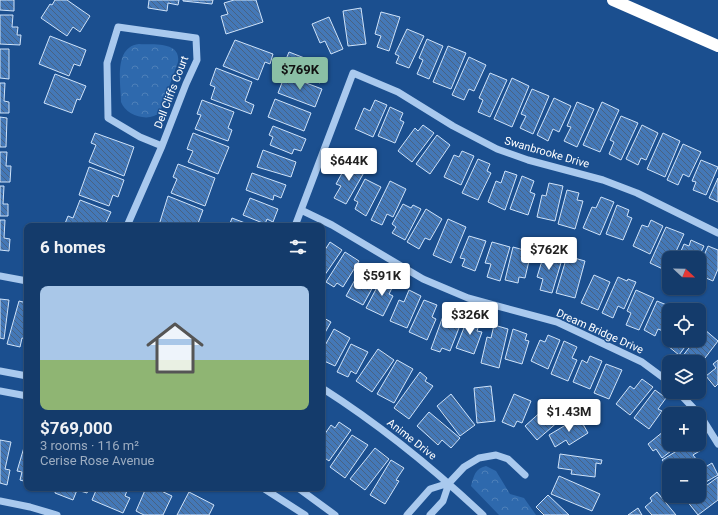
<!DOCTYPE html>
<meta charset="utf-8">
<style>
:root{--surface:#143b6b;--page:#214673;--text:#f1f3f6;--muted:#9dadc1;--line:#33557e;--accent:#8abfa5}
body{margin:0;font-family:Roboto,sans-serif;background:var(--page);color:var(--text);height:100vh;display:flex;flex-direction:column;font-size:15px;white-space:nowrap}
*{box-sizing:border-box;margin:0}
p{font-size:13px;color:var(--muted)}
.icon{flex:none;width:22px;height:22px;fill:none;stroke:currentColor;stroke-width:2;stroke-linecap:round;stroke-linejoin:round}
.map{position:relative;flex:1;overflow:hidden}
.drawer{position:absolute;left:24px;top:223px;width:301px;height:268px;display:flex;flex-direction:column;background:var(--surface);border-radius:8px;box-shadow:0 1px 3px #0004,0 0 0 1px var(--line)}
.drawer>*{flex:none}
.needle{width:26px;rotate:112deg}
.buttons{position:absolute;left:662px;top:251px;display:grid;gap:8px}
.buttons a{display:grid;place-items:center;width:44px;height:44px;border-radius:8px;background:var(--surface);box-shadow:0 1px 3px #0004,0 0 0 1px var(--line);font-size:20px}
.price{position:absolute;translate:-50% -34px;padding:0 9px;border-radius:4px;background:#fff;color:#222;font-size:13px;line-height:26px;filter:drop-shadow(0 1px 2px #0008)}
.price::after{content:'';position:absolute;left:50%;top:24px;width:12px;height:9px;margin-left:-6px;background:inherit;clip-path:polygon(0 0,100% 0,50% 100%)}
.price.current{background:var(--accent);color:#111}
ul{padding:0;list-style:none}
li{display:grid;align-content:center;gap:8px;height:212px;padding:0 16px}
li+li{border-top:1px solid var(--line)}
li span{display:grid;place-items:center;height:124px;border-radius:8px;color:#555}
li>.icon{margin-inline-start:auto}
span .icon{width:72px;height:72px;fill:#fffc;stroke-width:1}
li b{font-size:17px}
h2{display:flex;justify-content:space-between;align-items:center;height:48px;padding:0 16px;font-size:17px}
.map>svg:first-child{display:block}
.park{fill:url(#park-crowns)}
.building{fill:url(#building-back-hatch);stroke:#cfe3fa}
.lines{fill:none;stroke-linecap:round;stroke-linejoin:round}
.minor{stroke:#a9c9ee;stroke-width:7}
.highway{stroke:#fff;stroke-width:12}
.labels{text-anchor:middle;stroke-width:3;stroke-linejoin:round;paint-order:stroke}
.street-label{font-size:11px;fill:#fff;stroke:#1b4f8f}
</style>
<div class="map">
<svg width="718" height="515" viewBox="0 0 718 515">
<defs>
<pattern id="park-crowns" width="20" height="18" patternUnits="userSpaceOnUse"><rect width="20" height="18" fill="#2e69ad"/><path d="M2 6a3 3 0 1 1 6 0M12 15a3 3 0 1 1 6 0" fill="none" stroke="#4d80b9"/></pattern>
<pattern id="building-back-hatch" width="6" height="6" patternUnits="userSpaceOnUse"><rect width="6" height="6" fill="#4478b7"/><path d="M-1 5l2 2M0 0l6 6M5-1l2 2" fill="none" stroke="#486282"/></pattern>
</defs>
<rect width="100%" height="100%" fill="#1b4f8f"/>
<path class="park" d="M139 44C153 45 181 41 178 62L160 112C150 123 126 116 121 102 121 84 113 47 139 44Z
M486 466 496 471 510 494 524 498 536 515H499L471 486C474 475 475 469 486 466Z"/>
<path class="building" d="M0 0H14V11L0 10Z
M55 0H67L90 16 80 32 73 27 67 36 41 18 50 4 52 5Z
M149 0H179L178 5 168 3 167 11 148 8Z
M183 0H213L212 4 183 1Z
M234 0H256L263 22 226 34 221 16 228 14 224 3Z
M361 8 366 44 348 46 343 11Z
M381 12 400 17 389 51 377 47 381 36 375 34Z
M0 15H13L12 27H18L17 35H21L20 45 0 44Z
M329 17 343 49 331 54 325 41 320 43 312 24Z
M407 29 424 36 409 68 396 63 399 56 395 54Z
M50 36 86 50 80 66 74 64 69 76 39 64Z
M427 39 443 46 429 79 417 74 423 60 419 58Z
M235 40 273 54 270 64 265 62 258 80 223 66Z
M448 46 466 53 451 89 433 82Z
M0 49H9V79L0 78Z
M289 52 315 62 313 67 325 72 320 83 282 69Z
M469 57 486 65 474 91 469 89 464 100 452 95Z
M216 68 252 82 245 101 254 105 251 114 211 99 215 87 210 85Z
M490 73 507 80 490 117 478 112 483 100 479 98Z
M55 74 86 86 80 100 77 99 72 113 44 103Z
M285 75 322 89 315 107 278 93Z
M512 78 529 86 512 127 494 119Z
M0 83H5L4 101 9 102V113H0Z
M532 89 549 96 533 134 520 128 526 116 521 114Z
M554 98 571 106 559 132 553 129 548 141 537 135Z
M275 99 311 113 304 131 268 117Z
M202 100 234 112 228 128 232 130 228 141 195 129 201 115 197 114Z
M375 100 387 105 373 137 355 129 364 108 370 111Z
M577 102 594 109 577 147 564 141 571 127 567 126Z
M602 102 619 110 600 152 583 145Z
M390 107 403 113 400 120 404 122 395 143 378 136Z
M621 116 638 123 621 160 609 154 614 142 610 140Z
M0 117 7 118 6 147H0Z
M423 125 434 133 412 162 398 151 415 128 418 131Z
M642 125 658 133 646 160 641 158 638 165 626 159Z
M273 126 306 139 301 151 294 149 292 154 270 145 273 137 269 135Z
M95 133 134 147 124 176 89 162 96 145 91 143Z
M193 133 229 147 218 174 188 162 193 151 187 149Z
M663 133 680 141 665 177 647 169Z
M437 135 450 145 430 174 416 164Z
M683 144 701 152 689 177 683 174 678 185 667 180Z
M263 150 296 162 291 177 257 167Z
M462 151 474 156 461 185 444 177 454 155 459 157Z
M0 152H7L6 166H11L10 182H0Z
M478 159 490 164 487 171 491 173 478 200 462 193Z
M701 160 718 167 706 195 693 190 696 182 692 181Z
M178 164 215 178 205 206 171 193 177 179 173 177Z
M347 164 356 169 358 164 366 169 346 204 334 198 341 186 336 184Z
M89 167 124 180 118 197 113 195 109 206 79 195Z
M505 171 517 175 505 210 488 202 496 181 501 183Z
M252 173 286 185 281 198 274 195 273 200 246 190Z
M522 176 534 181 530 192 535 194 528 215 510 209Z
M718 178V202L709 198Z
M365 179 381 187 366 216 355 209 358 202 354 200Z
M390 181 406 189 393 217 387 214 382 225 371 220Z
M549 183 563 186 555 221 537 217 542 195 546 196Z
M0 186H4L3 204H8V216H0Z
M567 190 579 193 577 200 583 201 575 229 558 224Z
M168 196 203 210 197 226 159 225Z
M601 197 614 202 600 235 583 228 592 207 596 208Z
M250 198 278 209 273 222 267 219 265 224 243 215Z
M80 200 111 212 105 225 64 226 68 216 73 218Z
M403 204 411 208 413 205 421 209 405 240 392 233 396 227 392 224Z
M617 205 629 210 627 216 632 218 623 240 606 234Z
M426 209 442 219 430 240 425 238 419 249 407 242Z
M232 218 253 226H229Z
M448 219 466 227 451 263 433 255Z
M0 220H5L4 238 10 239 9 251 0 250Z
M651 220 663 226 650 254 633 246 642 225 648 227Z
M666 227 684 234 673 258H669L667 271 650 263Z
M469 236 486 241 475 271 462 266 465 259 460 258Z
M691 240 704 246 698 258H678L684 244 689 246Z
M330 242 342 250 322 279V252L323 253Z
M492 242 510 247 500 281 487 277 491 264 485 263Z
M708 246 718 250V269L713 281 699 275V267Z
M513 247 531 252 525 278 519 277 518 283 505 280Z
M545 251 563 256 552 293 540 290 543 279 537 277Z
M345 252 359 261 343 287 337 283 334 287 326 282Z
M567 256 585 261 575 298 556 293Z
M368 268 380 274 363 305 346 296 357 276 362 279Z
M594 275 610 282 598 310 581 303Z
M383 276 395 282 389 294 393 296 383 316 366 308Z
M618 277 627 281 628 279 636 282 624 309 618 306 613 318 602 313Z
M409 290 421 296 407 328 390 321 399 300 404 302Z
M636 290 654 298 639 330 626 325 631 313 627 311Z
M0 299 9 300 4 339 0 338Z
M424 300 437 305 432 317 436 319 427 340 409 332Z
M19 301 27 303V339L22 338 20 347 7 344Z
M657 301 674 308 669 310V319L663 331 658 329 655 336 644 330Z
M446 308 464 315 450 351 442 348 440 352 431 349Z
M469 315 481 319 477 331 482 332 474 354 456 348Z
M322 317 331 322 322 338Z
M494 325 508 329 499 368 481 363 487 337 491 338Z
M334 329 350 338 335 366 322 360 326 353 322 351Z
M513 329 527 334 525 340 529 341 522 364 505 359Z
M704 329 718 341 705 358 700 355 695 362H689L682 357 695 340H699V335Z
M548 335 560 340 548 369 531 361 540 340 545 342Z
M672 340H690L679 355 668 346Z
M564 341 577 347 572 358 577 360 568 381 551 374Z
M351 344 368 352 356 374 351 371 348 377 337 372Z
M378 349 394 360 372 392 356 381Z
M590 356 602 361 590 389 573 382 582 360 587 363Z
M397 360 413 369 394 403 377 394Z
M718 360V384L715 387 706 376 716 368 713 364Z
M606 364 622 370 609 399 594 393Z
M420 372 427 378 425 381 433 386 409 419 394 408Z
M642 379 653 387 630 415 616 404 630 386 634 389Z
M491 386 495 421 477 423 474 388Z
M655 390 666 398 658 409 662 411 649 429 634 418Z
M451 394 475 425 460 436 437 406Z
M514 394 531 401 522 423 517 421 514 427 502 422Z
M554 400 567 414 537 440 525 426Z
M429 412 460 438 451 448 442 440 438 445 417 426Z
M579 417 588 433 569 445 566 440 555 447 549 435Z
M339 422 351 430 329 461 322 456V438L331 425 335 428Z
M669 427V444H680L662 458 656 449 653 451 648 444Z
M352 435 368 445 345 478 330 467Z
M0 440 11 442 5 469 10 470 7 485 0 483Z
M699 442 703 449 693 455 697 460 688 466H669V468L662 460 688 444H699Z
M25 444 27 445V482L20 480 22 472 17 471Z
M375 448 389 459 365 490 350 479Z
M560 454 602 460 601 464 596 463 595 477 571 474 572 470 558 468Z
M391 460 404 468 396 480 399 481 385 504 370 495Z
M712 463 718 475 699 486V466H695L699 464 702 469Z
M559 476 600 494 592 511 551 494Z
M718 477V500L698 515 687 501 693 496H699V491Z
M56 488H89L87 493 77 490 73 500 55 493Z
M97 488H128L125 496 130 498 123 513 92 500Z
M146 488H155L172 496 163 515H144L136 511Z
M189 492 214 505 209 515H177Z
M657 492 676 515H652L645 507 652 501 650 498Z
M548 495 569 515H544L536 507Z
M638 508 642 515H628Z"/>
<g class="lines">
<path class="minor" d="M118 27 196 38 197 60 186 84 162 146 140 137 108 118 107 63Z
M301 210 332 225 423 279 468 298 557 322 642 362 669 382
M127 226 162 146
M295 226 353 73 398 92 453 126 497 149 528 160 603 180 637 193 718 233
M0 276 27 281
M0 371 27 376
M322 388C380 425 433 468 483 515
M0 391 27 396
M678 392 700 415 718 444
M263 488 305 515
M298 488 335 515
M0 501 30 507 57 515
M407 515 430 489 449 483
M430 515 443 501 449 483 464 467 479 458 496 455 508 459 525 475"/>
<path class="highway" d="M613 0 718 46"/>
</g>
<g class="labels">
<g class="street-label">
<text transform="translate(171 92) rotate(-69)" y="4">Dell Cliffs Court</text>
<text transform="translate(547 152) rotate(16)" y="4">Swanbrooke Drive</text>
<text transform="translate(600 331) rotate(24)" y="4">Dream Bridge Drive</text>
<text transform="translate(412 439) rotate(38)" y="4">Anime Drive</text>
</g>
</g>
</svg>
<div class="buttons">
<a><svg class="needle" viewBox="-14 -14 28 28"><path d="M0-13l5 13h-10z" fill="#e53935"/><path d="M0 13l5-13h-10z" fill="#9dadc1"/></svg></a>
<a><svg class="icon" aria-label="locate" viewBox="0 0 24 24"><circle cx="12" cy="12" r="6"/><path d="M12 2v4M12 18v4M2 12h4M18 12h4"/></svg></a>
<a><svg class="icon" aria-label="layers" viewBox="0 0 24 24"><path d="M12 4l9 5-9 5-9-5zM3 14l9 5 9-5"/></svg></a>
<a>+</a>
<a>−</a>
</div>
<b class="price current" style="left:300px;top:91px">$769K</b>
<b class="price" style="left:349px;top:182px">$644K</b>
<b class="price" style="left:549px;top:271px">$762K</b>
<b class="price" style="left:382px;top:297px">$591K</b>
<b class="price" style="left:470px;top:336px">$326K</b>
<b class="price" style="left:569px;top:433px">$1.43M</b>
<section class="drawer">
<h2>6 homes<svg class="icon" aria-label="filters" viewBox="0 0 24 24"><path d="M4 7h16M4 17h16"/><circle cx="9" cy="7" r="2"/><circle cx="15" cy="17" r="2"/></svg></h2>
<ul>
<li><span style="background:linear-gradient(#a9c7e8 60%,#8fb573 0)"><svg class="icon" aria-label="home" viewBox="0 0 24 24"><path d="M3 11l9-7 9 7M6 9v11h12V9"/></svg></span><div><b>$769,000</b><p>3 rooms · 116 m²</p><p>Cerise Rose Avenue</p></div></li>
</ul>
</section>
</div>
